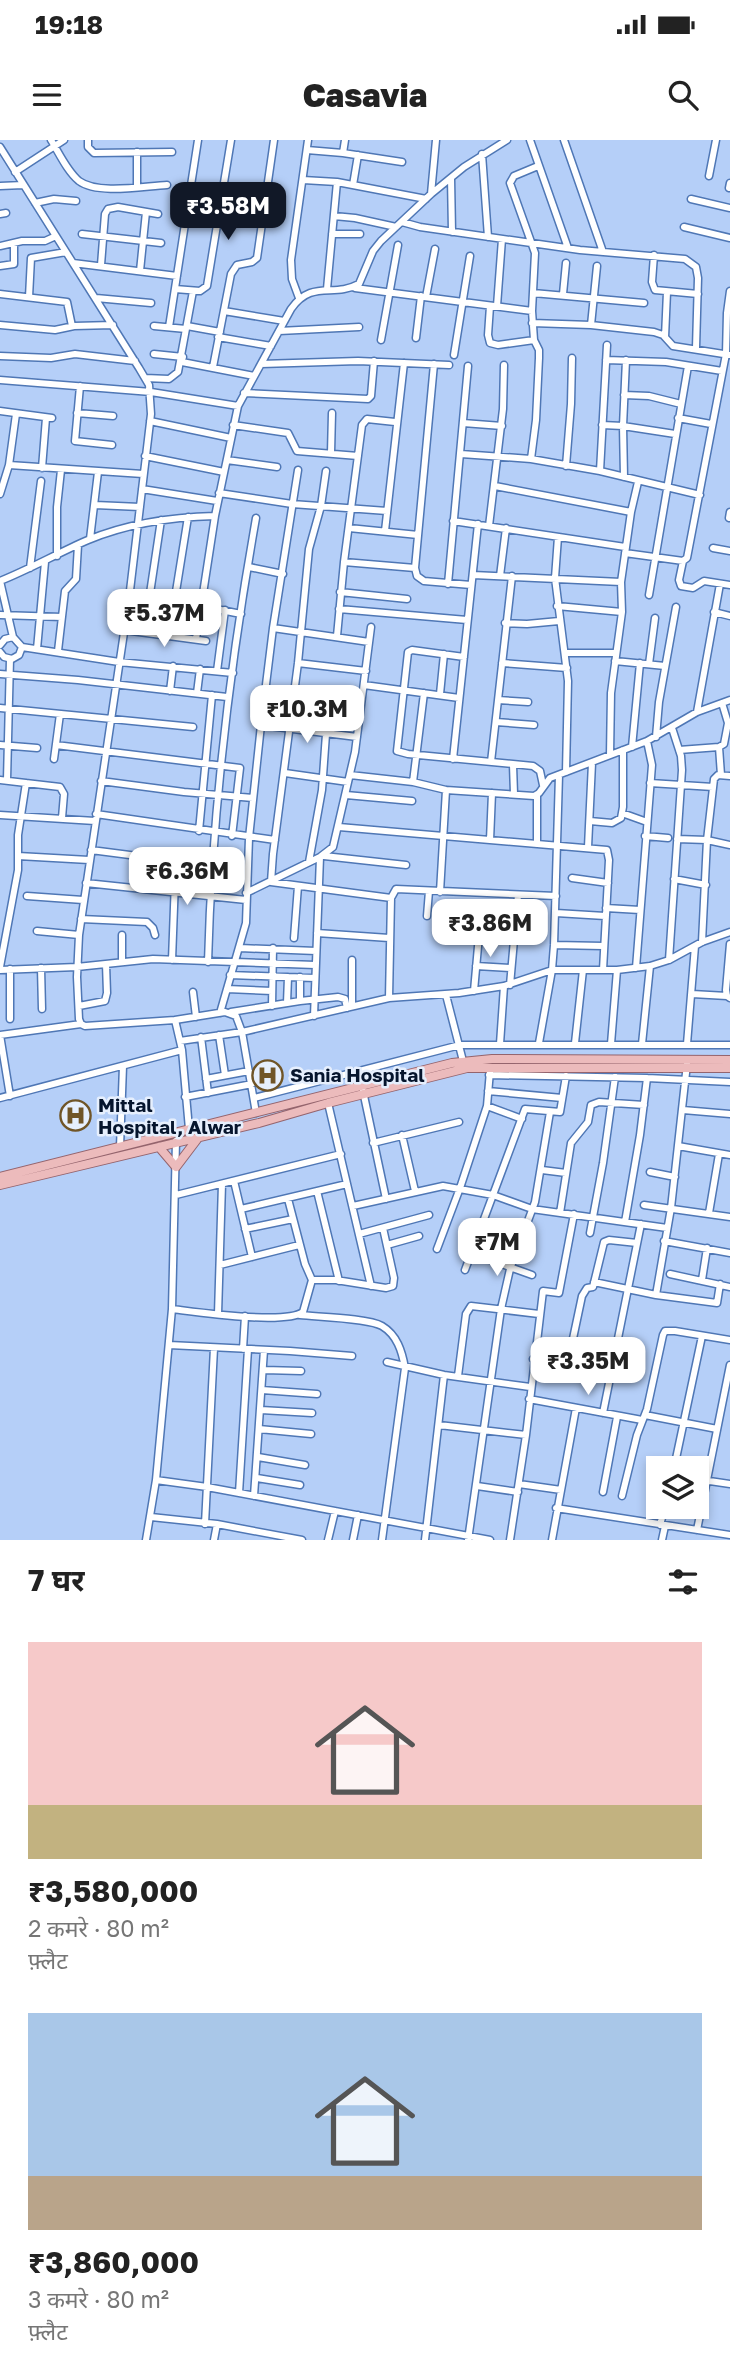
<!DOCTYPE html>
<html lang="hi">
<meta charset="utf-8">
<style>
:root{--surface:#fff;--page:#f6f6f6;--text:#222;--muted:#767676;--accent:#111827}
body{margin:0;font-family:"Golos Text","Noto Sans Devanagari",sans-serif;background:var(--page);color:var(--text);height:100vh;display:flex;flex-direction:column;font-size:26px;white-space:nowrap}
*{box-sizing:border-box;margin:0}
p{font-size:23px;color:var(--muted)}
.icon{flex:none;width:38px;height:38px;fill:none;stroke:currentColor;stroke-width:2;stroke-linecap:round;stroke-linejoin:round}
.map{position:relative;height:1400px;overflow:hidden}
.panel{display:flex;flex-direction:column;background:var(--surface);flex:1}
.panel>*{flex:none}
.tools{position:absolute;left:646px;top:1316px;display:grid;gap:14px}
.tools a{display:grid;place-items:center;width:63px;height:63px;border-radius:0px;background:var(--surface);box-shadow:0 4px 10px #0003;font-size:35px}
.price{position:absolute;translate:-50% -60px;padding:0 16px;border-radius:14px;background:#fff;color:#222;font-size:23px;line-height:46px;filter:drop-shadow(0 2px 4px #0008)}
.price::after{content:'';position:absolute;left:50%;top:42px;width:21px;height:16px;margin-left:-10px;background:inherit;clip-path:polygon(0 0,100% 0,50% 100%)}
.price.selected{background:var(--accent);color:#fff}
ul{padding:0;list-style:none}
li{display:grid;align-content:center;gap:14px;height:371px;padding:0 28px}
li span{display:grid;place-items:center;height:217px;border-radius:0px;color:#555}
li>.icon{margin-inline-start:auto}
span .icon{width:126px;height:126px;fill:#fffc;stroke-width:1}
li b{font-size:30px}
h2{display:flex;justify-content:space-between;align-items:center;height:84px;padding:0 28px;font-size:30px}
.status{display:flex;justify-content:space-between;align-items:center;height:49px;padding:0 35px;background:var(--surface);direction:ltr}
.status svg{height:19px;fill:currentColor}
header{display:flex;justify-content:space-between;align-items:center;height:91px;padding:0 28px;background:var(--surface);font-size:32px;font-weight:800}
.map>svg:first-child{display:block}
.lines{fill:none;stroke-linecap:round;stroke-linejoin:round}
.minor-casing{stroke:#4f77b5;stroke-width:9}
.major-casing{stroke:#94646d;stroke-width:10}
.minor{stroke:#fff;stroke-width:6}
.major{stroke:#ecbbbc;stroke-width:8}
.labels{text-anchor:middle;stroke-width:5;stroke-linejoin:round;paint-order:stroke}
.poi-label{font-size:19px;font-weight:bold;fill:#06152d;stroke:#e6effd;text-anchor:start}
</style>
<div class="status"><b>19:18</b><svg viewBox="0 0 49 12"><path d="M0 12V9h3v3zM5 12V6h3v6zM10 12V3h3v9zM15 12V0h3v12zM26 1h20v11H26zM47 4h2v5h-2z"/></svg></div>
<header><svg class="icon" aria-label="menu" viewBox="0 0 24 24"><path d="M4 6h16M4 12h16M4 18h16"/></svg>Casavia<svg class="icon" aria-label="search" viewBox="0 0 24 24"><circle cx="10" cy="10" r="6"/><path d="M15 15l6 6"/></svg></header>
<div class="map">
<svg width="730" height="1400" viewBox="0 0 730 1400">
<rect width="100%" height="100%" fill="#b5cff8"/>
<g class="lines">
<defs>
<path id="minor" d="M51 0C59 13 67 31 79 41 98 55 144 46 167 45
M88 0V7L94 13 172 12
M530 0 568 108
M564 0 603 112
M0 7 139 228 149 245 151 274 129 459 79 795 77 837 79 879 81 884 85 886 175 880 182 910 189 989
M307 10 343 13 402 22
M137 12V46
M343 13 345 0
M482 14 488 97
M15 32 64 0
M709 36 716 0
M451 38 452 92
M303 40 337 42 426 59
M353 45 358 15
M0 46 23 45
M729 48 730 43
M431 54 436 0
M691 59 730 68
M35 63 54 59 76 61
M0 74 6 73
M334 76 355 78 396 87
M402 82 420 87 580 110 685 119 696 127 698 138 696 208
M684 87 730 98
M82 94 161 103
M332 94H360
M0 106 22 101H45L56 96
M654 115 652 142 655 150 698 154
M73 123 177 136
M101 125 105 74 108 69 118 67 158 74
M0 126 14 124V104
M140 131 146 72
M355 148 532 171
M175 149 200 151 207 146 231 0
M327 149 337 42
M533 153 644 163
M0 154 67 162 72 186
M563 154 566 123
M29 157 31 118 66 112
M426 157 435 109
M96 158 151 163
M299 158 292 139 291 120 308 0
M490 166 488 195 490 203 498 205 534 200 532 171 535 113 510 43 514 36 538 26
M497 166 502 99
M224 171 284 181
M532 183 591 185 654 192 663 195 673 206 730 215
M0 185 55 190 74 186 113 185
M591 185 597 126
M154 186 186 189
M187 186 220 192
M169 187 198 0
M279 191 359 187
M218 197 271 206
M665 197 667 152
M416 198 421 156
M381 200 398 105
M154 214 183 217
M454 215 470 116
M0 216 51 218 75 214 135 221
M606 220 666 222 722 231
M182 222 254 236
M261 224 358 221 449 225
M213 227 231 134 237 125 252 122 257 118 274 0
M145 238 169 239 178 232 193 151
M0 240 151 252 238 266
M80 246 75 301 112 305
M244 253 368 259 371 256 374 221
M624 255 649 256 681 264
M0 271 52 278
M77 273 113 276
M678 278 711 284
M150 281 231 298
M463 283 502 286
M233 285 288 293 297 311 358 316
M602 285 623 286 675 294
M331 313 332 273
M461 314 531 319 600 331 700 355
M145 316 224 332
M531 319 536 280 539 218V210L534 200
M227 320 277 327
M9 325 143 334
M566 326 571 264 572 218
M42 328 46 278
M326 331 321 366 309 409 298 523 273 714 271 742 391 758
M600 331 607 205
M624 337 623 286 626 220
M495 346 631 372
M142 349 217 361
M219 353 292 364 387 371
M0 354 9 325 16 274
M95 365 140 367
M729 378 730 372
M453 381 625 407
M489 386 503 269 504 225
M349 388 418 395
M385 391 404 223
M558 397 555 438 568 541 566 632
M90 399 98 332
M713 408 730 411
M625 413 683 421 687 418 726 214 727 173 730 151
M57 416V367L61 330
M683 421 679 440 681 446 693 448 704 441 730 445
M344 422 415 428 434 224
M249 427 283 434
M30 428 41 341
M415 428 417 436 424 441 471 445
M473 435 621 442
M500 436 506 388
M0 441C30 429 58 413 88 400 129 383 171 377 215 376
M0 441 13 497
M448 444 468 226
M340 452 407 459
M649 455 688 226
M129 459 201 466 241 474
M149 460 161 380
M174 464 188 377
M557 466 622 472
M339 469 467 480
M714 472 730 476
M0 475 62 477
M505 483 527 484 559 481
M273 488 369 502
M124 490 206 501
M337 496 344 422 362 285 367 279 395 282
M196 499 215 376 238 266 291 169C312 139 333 158 359 144L373 111 381 101 431 54 464 27 507 0
M0 505 5 499 13 497 22 507 19 515 12 519 4 517 0 512
M22 507 119 522 233 533
M37 509 45 422
M58 511 65 451 76 439 78 405
M565 513H616
M464 517 412 510 408 512 397 611 408 614 533 626 540 631 543 645
M615 521 665 526
M298 523 366 531
M502 523 567 528
M649 524 655 478
M217 531 225 470
M0 534 78 540 227 557
M364 545 459 558
M170 551 173 526
M294 552 332 556
M197 553 200 529
M440 554 444 514
M498 560 528 562
M0 568 193 587
M697 572 720 444
M496 582 534 585
M261 585 357 597
M656 597 659 562 676 467
M0 605 37 608
M56 605 240 628 232 696
M632 607 640 523
M719 607 721 635
M679 610 719 607 724 604 728 583 722 563
M610 615 611 553 622 472 621 442 631 372 638 342
M54 619 60 574
M453 619 478 384
M491 622 512 436
M513 625 514 654
M285 633 348 642
M350 635 413 642 446 650 534 656 539 653 550 638 647 601 697 572 730 560
M0 640 60 647 64 654 62 678
M7 640 10 519
M101 641 184 652 253 658
M413 642 424 553
M650 643 713 647
M346 655 412 661
M537 655V703
M622 673 647 682
M96 674 275 700
M0 675 95 681
M590 681 612 683 621 678 623 667V610
M339 687 607 710 609 720 603 830
M199 691 212 555
M645 696 668 698
M677 699 707 700 730 705
M490 700 492 653
M588 707 592 623
M91 710 176 721
M18 716 89 720
M324 716 406 725
M309 722 322 650 326 594
M572 738 608 743
M674 739 706 745
M86 743 246 760
M440 752 446 650
M246 753 320 717 333 707 355 612 371 487
M27 756 83 760
M606 768 640 770
M556 773 605 776
M427 776 429 751
M81 779 147 782 153 788 155 795
M37 791 79 795
M317 793 389 798
M122 795V822
M294 798 298 746
M702 802 707 700 714 639 718 635 730 636
M730 804 726 850 727 856 730 858
M554 805 603 806
M240 808 316 811
M172 820 176 714
M669 820 682 630 681 616 672 588
M208 822C212 673 230 524 256 378
M476 826 511 828
M0 827 18 730V695L26 643
M41 828 42 869
M636 828 652 625 647 601
M10 829V879
M0 830 77 827 153 819 315 825
M230 835 315 838
M510 845 518 755
M227 849 272 851
M474 851 480 784
M193 852 196 877
M692 854 727 856
M446 855 463 921
M389 858 391 758 396 749 556 756
M300 861V837
M287 863 288 837
M79 866 105 861 107 853 106 824
M272 866 273 808
M352 866V820
M231 872 300 861 338 857 345 859 347 868
M220 873 246 783 249 698 261 585 273 488 298 330
M314 876 320 717
M175 880 225 872 236 876 242 892 256 973
M0 895 81 884
M0 895 10 956
M219 895 225 935
M201 897 208 953
M180 901 242 892 389 858 459 853 504 846 552 830H617L650 826 669 820 702 802 730 792
M539 903 552 830 554 805 559 635
M575 903 583 830
M500 904 504 846
M611 904 617 830
M642 904 650 826
M687 904 695 806
M489 935 647 938 730 942
M206 939 249 931
M363 951 386 1059
M488 951 562 958
M185 957 252 944
M0 958 182 910
M254 958 460 905H730
M328 963 371 1146
M487 966 522 979
M683 970 730 974
M402 995 415 1051
M373 1003 459 982
M678 1006 730 1015
M120 1007 123 926
M542 1030 566 1033
M650 1032 675 1037
M234 1041 252 1117
M317 1051 339 1141
M176 1055 341 1014
M644 1065 730 1077
M353 1066 443 1046 493 1055 532 1069 667 1088
M241 1069 347 1044
M560 1073 571 1003 588 982 591 965 599 962 644 965
M709 1073 719 1014
M625 1082 640 995 647 938
M245 1089 293 1079
M590 1093 603 1023 615 937
M359 1094 429 1075
M664 1101 730 1113
M387 1105 419 1096
M437 1109 460 1048 487 966 490 931
M471 1113 532 1135
M220 1125 299 1105
M465 1130 525 969 560 972 566 936
M670 1134 730 1147
M312 1140H336L386 1148 393 1146 394 1138 383 1088
M702 1140 707 1108
M594 1142 656 1155 717 1163 720 1144
M656 1155 671 1068 687 924
M172 1169C197 1172 285 1185 303 1172L312 1140 305 1124 288 1059
M218 1174 222 1044
M300 1175C318 1177 368 1178 382 1186 397 1195 402 1211 405 1228L382 1400
M169 1205 290 1211 352 1216
M243 1209 245 1176
M533 1219 611 1237
M387 1222 444 1235 530 1247
M567 1227 582 1156 587 1148 593 1147 604 1102 609 1100 637 1103
M264 1230 301 1231
M458 1236 466 1174 471 1166 539 1174
M262 1250 317 1254
M529 1259 642 1280
M261 1270 312 1273
M603 1273 641 1084
M645 1275 717 1289
M439 1285 526 1295
M259 1289 311 1294
M258 1317 305 1325
M674 1328 702 1196
M257 1338 300 1345
M696 1339 730 1344
M156 1340 207 1347 490 1400
M519 1344 561 1350
M477 1346 518 1352
M603 1352 617 1277
M239 1353 248 1209
M254 1356 264 1210
M622 1356 637 1295 647 1269 663 1195 665 1191H675L730 1200
M556 1368 730 1395
M151 1377 217 1384 302 1400
M205 1384 214 1208
M660 1385 665 1367
M697 1390 730 1225
M146 1400 156 1340 172 1169 176 1001
M214 1400 217 1384
M328 1400 335 1371
M353 1400 358 1375
M425 1400 444 1235
M468 1400 501 1169 510 1129 535 1062 550 972
M510 1400 526 1295 543 1151 559 1153 574 1074
M552 1400 576 1268
M662 1400 665 1386"/>
<path id="major" d="M159 1007 176 1027 198 998
M0 1037 452 923 492 919 730 920
M0 1045 259 983 328 963 467 928H730"/>
</defs>
<use href="#minor" class="minor-casing"/>
<use href="#major" class="major-casing"/>
<use href="#minor" class="minor"/>
<use href="#major" class="major"/>
</g>
<defs>
<symbol id="hospital-ring" viewBox="-11 -11 22 22"><circle r="9.5" fill="#e6effd" stroke="#705527" stroke-width="1.5"/><path d="M-5-5h3v3.5h4V-5h3V5h-3V1.5h-4V5h-3Z" fill="#705527"/></symbol>
</defs>
<g fill-rule="evenodd">
<use href="#hospital-ring" x="250" y="918" width="35" height="35"/>
<use href="#hospital-ring" x="58" y="958" width="35" height="35"/>
</g>
<g class="labels">
<g class="poi-label">
<text x="290" y="942">Sania Hospital</text>
<text x="98" y="972">Mittal<tspan x="98" dy="22">Hospital, Alwar</tspan></text>
</g>
</g>
</svg>
<div class="tools">
<a><svg class="icon" aria-label="layers" viewBox="0 0 24 24"><path d="M12 4l9 5-9 5-9-5zM3 14l9 5 9-5"/></svg></a>
</div>
<b class="price selected" style="left:228px;top:102px">₹3.58M</b>
<b class="price" style="left:164px;top:509px">₹5.37M</b>
<b class="price" style="left:307px;top:605px">₹10.3M</b>
<b class="price" style="left:187px;top:767px">₹6.36M</b>
<b class="price" style="left:490px;top:819px">₹3.86M</b>
<b class="price" style="left:497px;top:1138px">₹7M</b>
<b class="price" style="left:588px;top:1257px">₹3.35M</b>
</div>
<section class="panel">
<h2>7 घर<svg class="icon" aria-label="filters" viewBox="0 0 24 24"><path d="M4 7h16M4 17h16"/><circle cx="9" cy="7" r="2"/><circle cx="15" cy="17" r="2"/></svg></h2>
<ul>
<li><span style="background:linear-gradient(#f6c9c9 75%,#c2b280 0)"><svg class="icon" aria-label="home" viewBox="0 0 24 24"><path d="M3 11l9-7 9 7M6 9v11h12V9"/></svg></span><div><b>₹3,580,000</b><p>2 कमरे · 80 m²</p><p>फ़्लैट</p></div></li>
<li><span style="background:linear-gradient(#a9c7e8 75%,#b9a48a 0)"><svg class="icon" aria-label="home" viewBox="0 0 24 24"><path d="M3 11l9-7 9 7M6 9v11h12V9"/></svg></span><div><b>₹3,860,000</b><p>3 कमरे · 80 m²</p><p>फ़्लैट</p></div></li>
</ul>
</section>
